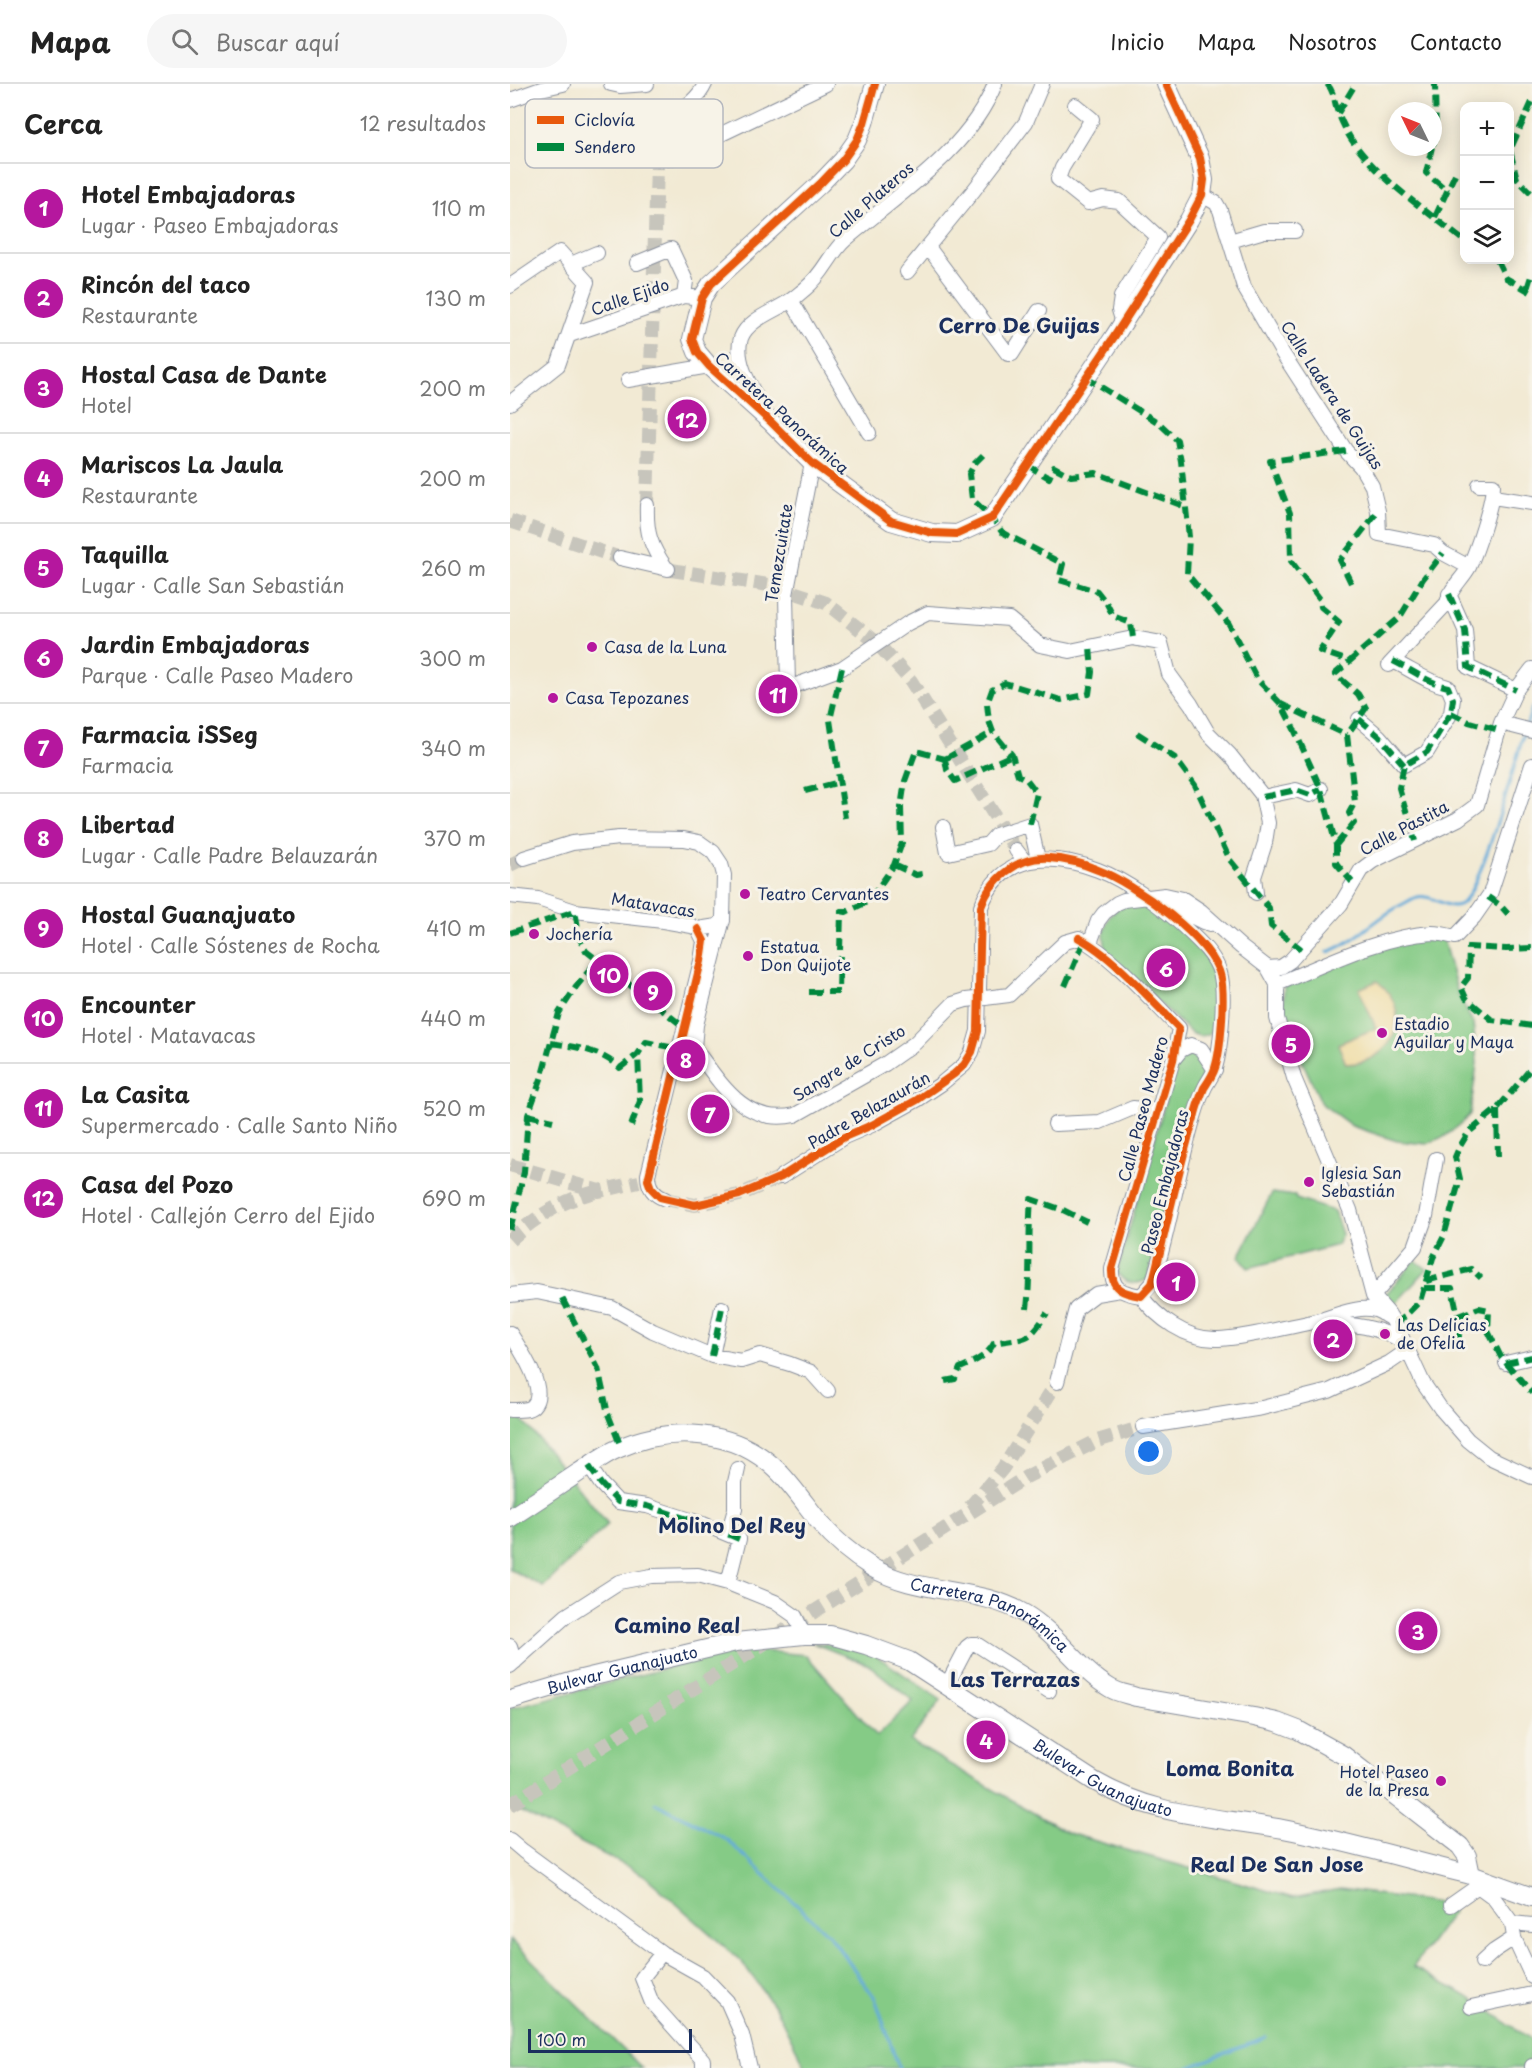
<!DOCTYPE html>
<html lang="es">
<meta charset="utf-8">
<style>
body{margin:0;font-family:"Playpen Sans",sans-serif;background:#f6f6f6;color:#222}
.controls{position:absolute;right:18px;top:18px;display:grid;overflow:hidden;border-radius:12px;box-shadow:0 3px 15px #0003}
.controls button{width:54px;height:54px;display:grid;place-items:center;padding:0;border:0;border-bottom:2px solid #e0e0e0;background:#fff;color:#222;font:30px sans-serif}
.compass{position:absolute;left:878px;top:18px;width:54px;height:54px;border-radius:50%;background:#fff;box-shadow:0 3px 15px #0003;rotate:313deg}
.scale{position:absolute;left:18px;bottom:15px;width:164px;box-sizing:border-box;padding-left:6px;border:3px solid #1b2f5e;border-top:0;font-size:16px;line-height:21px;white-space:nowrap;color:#1b2f5e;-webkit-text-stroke:4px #f7f3e8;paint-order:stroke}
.you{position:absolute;left:639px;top:1368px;width:21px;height:21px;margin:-15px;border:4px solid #fff;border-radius:50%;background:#1a73e8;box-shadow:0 0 0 9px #1a73e833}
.badge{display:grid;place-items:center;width:39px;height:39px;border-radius:50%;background:#b5179e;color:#fff;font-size:20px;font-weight:700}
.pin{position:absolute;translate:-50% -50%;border:3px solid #fff;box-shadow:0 2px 6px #0006}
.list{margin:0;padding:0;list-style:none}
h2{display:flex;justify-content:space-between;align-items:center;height:78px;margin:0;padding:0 24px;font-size:26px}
h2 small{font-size:20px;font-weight:400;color:#767676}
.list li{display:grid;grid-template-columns:39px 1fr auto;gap:18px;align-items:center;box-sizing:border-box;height:90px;padding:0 24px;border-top:2px solid #e0e0e0}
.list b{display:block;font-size:22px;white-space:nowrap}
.list p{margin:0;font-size:20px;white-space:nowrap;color:#767676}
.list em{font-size:20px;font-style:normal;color:#767676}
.icon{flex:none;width:33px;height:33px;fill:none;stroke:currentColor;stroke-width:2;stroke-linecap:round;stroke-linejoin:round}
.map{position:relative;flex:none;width:1022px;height:1984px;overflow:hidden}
header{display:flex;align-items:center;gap:36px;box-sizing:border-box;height:84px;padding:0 30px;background:#fff;border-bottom:2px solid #e0e0e0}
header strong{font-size:28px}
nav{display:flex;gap:33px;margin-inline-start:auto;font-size:21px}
.search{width:420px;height:54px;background:#f6f6f6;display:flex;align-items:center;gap:15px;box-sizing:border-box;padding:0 21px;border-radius:33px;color:#767676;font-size:22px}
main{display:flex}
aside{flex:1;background:#fff}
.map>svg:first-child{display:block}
.green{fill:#85cb86;stroke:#507d72;stroke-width:1.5}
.sand{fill:#eeda9e;stroke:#84847e;stroke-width:1.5}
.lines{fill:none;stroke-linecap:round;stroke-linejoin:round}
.stream{stroke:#63abda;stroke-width:3}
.street-tunnel{stroke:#c7c5bc;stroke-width:14;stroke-dasharray:14 7;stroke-linecap:butt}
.street-casing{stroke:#868c99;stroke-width:16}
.secondary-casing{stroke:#868c99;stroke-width:20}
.street{stroke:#fff;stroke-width:14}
.secondary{stroke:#fff;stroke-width:18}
.street-bridge-casing{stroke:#868c99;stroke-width:16;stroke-linecap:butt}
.street-bridge{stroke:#fff;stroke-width:14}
.quiet{stroke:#00873e;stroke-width:6;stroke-dasharray:12 6;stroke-linecap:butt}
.cycleway-casing{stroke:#f7f3e8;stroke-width:11}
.cycleway{stroke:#e8590c;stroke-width:8}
.poi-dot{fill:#b5179e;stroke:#f7f3e8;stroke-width:2}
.labels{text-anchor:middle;stroke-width:6;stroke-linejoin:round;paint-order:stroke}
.street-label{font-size:16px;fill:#1b2f5e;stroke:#f7f3e8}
.poi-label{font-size:16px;fill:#1b2f5e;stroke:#f7f3e8;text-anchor:start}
.quarter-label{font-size:20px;font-weight:bold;fill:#1b2f5e;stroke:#f7f3e8}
.key{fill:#f7f3e8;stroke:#b5b8bf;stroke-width:1.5}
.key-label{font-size:16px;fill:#1b2f5e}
</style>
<header>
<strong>Mapa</strong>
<div class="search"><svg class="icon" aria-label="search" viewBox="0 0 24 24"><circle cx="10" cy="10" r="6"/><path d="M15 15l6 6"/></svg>Buscar aquí</div>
<nav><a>Inicio</a><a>Mapa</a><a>Nosotros</a><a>Contacto</a></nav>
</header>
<main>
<aside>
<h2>Cerca<small>12 resultados</small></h2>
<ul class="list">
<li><span class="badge">1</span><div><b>Hotel Embajadoras</b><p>Lugar · Paseo Embajadoras</p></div><em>110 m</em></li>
<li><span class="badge">2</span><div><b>Rincón del taco</b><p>Restaurante</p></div><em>130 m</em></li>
<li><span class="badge">3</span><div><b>Hostal Casa de Dante</b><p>Hotel</p></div><em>200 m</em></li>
<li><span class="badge">4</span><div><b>Mariscos La Jaula</b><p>Restaurante</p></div><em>200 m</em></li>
<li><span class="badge">5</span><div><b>Taquilla</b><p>Lugar · Calle San Sebastián</p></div><em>260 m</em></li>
<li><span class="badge">6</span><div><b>Jardin Embajadoras</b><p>Parque · Calle Paseo Madero</p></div><em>300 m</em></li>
<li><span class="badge">7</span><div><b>Farmacia iSSeg</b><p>Farmacia</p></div><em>340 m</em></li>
<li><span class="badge">8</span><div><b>Libertad</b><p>Lugar · Calle Padre Belauzarán</p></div><em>370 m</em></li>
<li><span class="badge">9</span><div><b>Hostal Guanajuato</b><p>Hotel · Calle Sóstenes de Rocha</p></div><em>410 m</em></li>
<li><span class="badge">10</span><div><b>Encounter</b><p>Hotel · Matavacas</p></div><em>440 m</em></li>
<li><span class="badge">11</span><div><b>La Casita</b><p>Supermercado · Calle Santo Niño</p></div><em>520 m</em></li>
<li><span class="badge">12</span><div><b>Casa del Pozo</b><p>Hotel · Callejón Cerro del Ejido</p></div><em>690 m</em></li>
</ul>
</aside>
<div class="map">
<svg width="1022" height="1984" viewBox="0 0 1022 1984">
<rect width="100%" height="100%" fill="#f7f3e8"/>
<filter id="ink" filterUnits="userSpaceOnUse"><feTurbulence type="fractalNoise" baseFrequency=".0167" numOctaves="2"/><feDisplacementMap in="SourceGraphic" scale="12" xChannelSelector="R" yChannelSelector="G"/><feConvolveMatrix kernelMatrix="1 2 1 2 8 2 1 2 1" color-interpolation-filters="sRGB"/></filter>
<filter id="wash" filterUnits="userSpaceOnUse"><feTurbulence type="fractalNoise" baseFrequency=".008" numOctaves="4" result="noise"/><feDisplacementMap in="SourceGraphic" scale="24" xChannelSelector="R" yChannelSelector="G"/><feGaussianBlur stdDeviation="1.35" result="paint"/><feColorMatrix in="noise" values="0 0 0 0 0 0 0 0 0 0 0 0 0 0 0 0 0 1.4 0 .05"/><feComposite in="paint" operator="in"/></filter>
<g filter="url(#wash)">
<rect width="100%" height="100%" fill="#f2ead4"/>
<path class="green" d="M631,819C659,827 695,863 705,891C709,901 707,912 707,923C707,935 708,944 697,951L689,952L681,949L598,870C591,852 593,833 611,823C616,820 625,820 631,819Z
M933,855L948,910L963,939L967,979L960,1030L951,1040L935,1052L917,1060L887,1057L842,1042L812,1020L773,935L774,902L816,883L895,856Z
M679,967L688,969L695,982L694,986L638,1195C626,1202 614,1200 607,1188L667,976Z
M762,1109L785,1112L786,1115L824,1127L832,1150L827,1161L738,1184L729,1173Z
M905,1176L917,1185L886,1219L876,1210Z
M0,1320L98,1440L33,1503L0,1485Z
M303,1559L338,1562L362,1569L431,1616L400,1657L558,1749L783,1814L831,1805L930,1819L943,1828L903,1883L957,1912L1022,1956V1969L1016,1984H296L266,1925L232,1878L134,1791L0,1722V1624L231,1565L296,1571L367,1652L403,1617L359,1581Z
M0,1855L132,1984H0Z"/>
<path class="sand" d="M867,897C906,927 884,980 836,980L828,960L866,944L849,905Z"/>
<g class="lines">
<path class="stream" d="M1016,643L1022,624
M818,868C848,857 867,832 895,819C899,817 903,814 907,813C923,809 937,828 951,820C971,807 1005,678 1014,649
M145,1719L216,1755L319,1851L365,1914L389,1984
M678,1984L756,1953"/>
</g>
</g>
<g filter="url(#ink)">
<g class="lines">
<path class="street-tunnel" d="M137,421L147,81
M0,437L110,474
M161,486L265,502L316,519L366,558L401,597L506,766
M0,781L14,774
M0,1081L89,1107L129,1098
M155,1115L185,1121L229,1111L271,1093
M0,1156C26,1132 55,1115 89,1107
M460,1423L493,1384L547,1298
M0,1721L516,1393L587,1357L633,1343"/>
<g class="street-casing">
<path id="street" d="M101,0L110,2L137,0
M195,0C182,29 139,37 134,65C140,75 148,75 159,75L316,0
M0,16L31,5L53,0
M565,21L582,35L552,84L548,95L578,119L593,115L609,117L648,153L611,213L609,226L613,239
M692,111L706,119L710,126L734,203L773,270L836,367L851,383L862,402L868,427L869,450L924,461L933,469L959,483
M720,157L754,147H785
M418,163L498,270H502L529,227
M127,179L161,165L176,197L174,212
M61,180L87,169
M397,188L464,106L516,38L532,0
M0,202L50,168L77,198L48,281L0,319
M281,216L359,349
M60,251L174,212L192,214
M118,296L199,282
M256,330C245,309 223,279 231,254C238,235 266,227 281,216C286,213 291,208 295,205C314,190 320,169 335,156C387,111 459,66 485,0
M302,379L276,511L278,602L281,603L332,584L398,539L418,529L499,535L530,561L560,567L623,554L651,559L659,590L681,620L698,649L720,671L752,711L758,739L755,759L744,793L746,809
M983,413L1022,419
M137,421C136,448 140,462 156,484
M110,474L158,485
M939,510L955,546L958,583L1006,606
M879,581L937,519C940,504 952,496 959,483C967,466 983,418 983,401H969
M849,635L869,652L894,681L917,668L941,629L943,615L938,603C917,598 902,586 883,577
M991,639L1022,647
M753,713L786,706L800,711L811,705
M433,743L438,769L478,760L486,751L520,740L528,775
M506,766L515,778
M14,774L62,759L109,754L174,755L189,758L203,768L211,780L214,791L213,835L186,941L184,963
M0,812L28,815L65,827L153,837L182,842L188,845L207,842L213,837
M655,819L693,838L700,840
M580,859L588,837L594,829L607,819L614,816L655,811L673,815L691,827L731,863L758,884L767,900V934L784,994L840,1126L863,1212L878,1229L888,1245L913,1299L931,1325L958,1356L979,1373L1022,1393
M758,884L771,883L780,877L831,820L851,786L863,777L948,735L967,721L991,639L1006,606L1022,585
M767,900C814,881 871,852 922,849C929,849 937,851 945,853L964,833L980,810L1022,681
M475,914L499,911L555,858L569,854
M170,961L175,958L182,961C208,995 233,1043 285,1031L375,980L405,959L443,920L456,916
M663,976L671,966L681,961L691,965L705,986
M545,1040L590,1038L623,1024L648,1027
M271,1093L334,1053L362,1041L407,1016L431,1000L454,981L462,968L468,947L471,823C490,769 541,768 588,786C615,796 653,823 674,843C688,856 705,871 710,889C716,908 711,964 705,984C703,991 698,997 695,1003C690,1013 687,1023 684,1033C667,1088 660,1146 642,1200L631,1212C613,1209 601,1206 602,1185L663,976L669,944C642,917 602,871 569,854
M155,1115C144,1111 138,1103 138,1091L191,877L194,857L188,845
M0,1211L27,1208L102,1224L143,1247L202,1272L231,1277L250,1271L280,1280L301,1288L318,1307
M631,1212C647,1234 676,1255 705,1255C722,1255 739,1251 755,1248C775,1244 795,1240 814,1235C833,1229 859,1217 876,1232
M863,1212L905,1163L916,1132L926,1075
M812,1239C840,1240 871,1242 894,1259
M0,1249C9,1264 39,1306 23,1322C18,1327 7,1326 0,1326
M202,1272L212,1224
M996,1279L1022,1273
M547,1298L566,1225L586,1210L610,1206
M633,1343L752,1324L819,1307L879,1279L898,1266
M79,1382L91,1400L108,1418L137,1422L193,1440L229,1455L218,1499
M218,1450L225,1425V1398L228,1385
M0,1562L5,1578
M0,1582L56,1532L109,1498L141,1492L188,1491L218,1499L265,1518L285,1532L294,1551
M437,1601L457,1563L461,1560H466L539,1607
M0,1756L13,1767L152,1869L193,1892L217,1917L232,1951L240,1984
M968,1793V1802L983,1813L1002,1839L1004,1854L1022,1893
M941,1821L968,1802
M1002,1839L1022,1841
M152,1869L132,1894L142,1919L193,1976V1984
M972,1878L984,1867L1004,1854
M961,1923L1022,1910
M1022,1984V1982"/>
</g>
<g class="secondary-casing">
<g id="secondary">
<path d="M365,0L354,39L347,56L333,76L310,100L201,200L192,214L182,255L187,268L199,282L260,337L302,379L381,437L422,449L447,450L482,434L604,253L679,136L692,111L694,96L690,74L656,0"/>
<path id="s1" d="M0,1434C23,1419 46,1404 68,1389C81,1381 93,1371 107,1365C160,1341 226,1345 268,1387C284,1403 297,1423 311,1440C326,1458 344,1472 363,1484C408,1511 468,1502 515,1530C548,1550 567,1584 600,1604C608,1609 617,1610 626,1613L744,1633L767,1638L788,1646L833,1671L950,1762L957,1772L961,1791L1022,1813"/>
<path id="s2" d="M0,1616L67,1596L226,1558L294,1551H320L356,1561L399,1577L584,1697C648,1734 704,1732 773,1745C836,1757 899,1776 961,1791"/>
</g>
</g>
<use href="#street" class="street"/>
<use href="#secondary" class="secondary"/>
<g class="street-bridge-casing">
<path id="street-bridge" d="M456,916L475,914"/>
</g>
<use href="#street-bridge" class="street-bridge"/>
<path class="quiet" d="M817,0C824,7 824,16 827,26C830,34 836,47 841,55C870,97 915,125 954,157
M1022,18L1000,66L1007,95L1022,110
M828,29L843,4
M923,61L926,51L925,0
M922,63L916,89L938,107
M925,133L945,90
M987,176L996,194L1022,209
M1017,205L1022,189
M575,293L649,339L667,356L671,377L679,453L677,490L719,540L747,595L771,620L784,645L811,705L826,761V779L842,798
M836,367L760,377L780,429L781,477L810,515L811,523L829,538L810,567L839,577
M473,371L465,379L459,390L462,415L482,434L492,448L553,480L549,496L587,507L597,520L603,532L621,539L623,554
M517,381L539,394L544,383L561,392L586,389L676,423
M841,499L830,476L868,427
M939,510L955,546L958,583L1006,606
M883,577C902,586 917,598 938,603L943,615L941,629L917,668L894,681L889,704L905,757
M332,584L320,636L335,734
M771,620L837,651
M941,629L959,638L989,646
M849,635L869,652L894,681
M627,649L665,674L685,701L720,776L759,824L761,842L791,865
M435,675L437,686L445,697L502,671
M435,675L483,648
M295,707L330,698
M753,713L786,706L800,711L811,705
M520,740L527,709L517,696L508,691L502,671L483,648L479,637L477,620L482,606L495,599L551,616L579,610L582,588L580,563
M826,761L844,739L839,729L845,718L837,651L856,624L848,610L825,590L890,533L913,495L933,469
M384,781L406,791L412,790
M978,813L990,821L998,830
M0,849L65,827L70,855L76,867L174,943
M1022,864L996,865L959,863L958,894L951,903L956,914L982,936L1022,942
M555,902L574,857
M299,908H329L331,827L336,828L359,817L384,781L392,759L391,723L395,697L406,667L435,675
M41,959C67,963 90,966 110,984L128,970L136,958L169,965
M987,1025L988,1073
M18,1031L43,1037
M121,1042L130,1017L128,970
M0,1146L14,1088L18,1031L31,995L49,929L66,903L86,878
M916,1197L962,1185L971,1194
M914,1204H942L948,1232L949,1254
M52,1214L88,1284L98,1330L111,1363
M517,1225C521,1188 518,1151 521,1115L553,1126L577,1138
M948,1232L969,1224L979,1226L978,1247L991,1273L1022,1309
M886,1241L910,1217L923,1174L934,1152L950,1095L945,1073L949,1064L958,1049L987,1025L1022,983
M202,1272L212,1224
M996,1279L1022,1273
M435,1297L445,1295L450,1284C463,1278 477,1273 484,1259C518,1252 516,1261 537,1229
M79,1382L91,1400L108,1418L137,1422L193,1440L229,1455"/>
<g class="cycleway-casing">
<path id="cycleway" d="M365,0L354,39L347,56L333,76L310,100L201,200L192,214L182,255L187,268L199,282L260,337L302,379L381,437L422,449L447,450L482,434L604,253L679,136L692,111L694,96L690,74L656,0
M188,845L194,857L191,877L138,1096L141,1104L150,1113L185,1121L229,1111L271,1093L334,1053L362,1041L407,1016L444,990L454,981L462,968L468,947L471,823C480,795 508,772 539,774C555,775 574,780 588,786C623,799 704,856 711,894C715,913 711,966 705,984C703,991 698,998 694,1004C690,1014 686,1024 684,1034C668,1086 657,1140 644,1193L642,1200L631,1212C613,1209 601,1206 602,1185L663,976L669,944C642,917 602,871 569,854"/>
</g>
<use href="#cycleway" class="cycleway"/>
</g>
</g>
<g class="poi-dot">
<circle cx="82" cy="563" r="6"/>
<circle cx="43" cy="614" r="6"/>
<circle cx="235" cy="810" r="6"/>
<circle cx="24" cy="850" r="6"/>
<circle cx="238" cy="872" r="6"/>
<circle cx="872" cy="949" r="6"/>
<circle cx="799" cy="1098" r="6"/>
<circle cx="875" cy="1250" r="6"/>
<circle cx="931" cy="1697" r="6"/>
</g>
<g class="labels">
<g class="street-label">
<text transform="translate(361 116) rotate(-41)" y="6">Calle Plateros</text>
<text transform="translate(120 213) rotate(-19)" y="6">Calle Ejido</text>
<text transform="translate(822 311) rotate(57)" y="6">Calle Ladera de Guijas</text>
<text transform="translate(272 329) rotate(42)" y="6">Carretera Panorámica</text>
<text transform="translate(269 469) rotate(-81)" y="6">Temezcuitate</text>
<text transform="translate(894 744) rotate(-28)" y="6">Calle Pastita</text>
<text transform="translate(143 821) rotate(9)" y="6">Matavacas</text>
<text transform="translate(339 979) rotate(-32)" y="6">Sangre de Cristo</text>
<text transform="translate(633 1025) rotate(-75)" y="6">Calle Paseo Madero</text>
<text transform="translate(359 1026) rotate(-30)" y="6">Padre Belazaurán</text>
<text transform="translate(655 1098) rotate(-76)" y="6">Paseo Embajadoras</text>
<text dy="6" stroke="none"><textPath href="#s1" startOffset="564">Carretera Panorámica</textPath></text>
<text dy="6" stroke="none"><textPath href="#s2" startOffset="116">Bulevar Guanajuato</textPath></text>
<text dy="6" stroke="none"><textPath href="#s2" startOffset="638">Bulevar Guanajuato</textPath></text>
</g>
<g class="poi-label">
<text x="94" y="569">Casa de la Luna</text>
<text x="55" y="620">Casa Tepozanes</text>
<text x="247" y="816">Teatro Cervantes</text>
<text x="36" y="856">Jochería</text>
<text x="250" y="869">Estatua<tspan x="250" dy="18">Don Quijote</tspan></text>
<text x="884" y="946">Estadio<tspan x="884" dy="18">Aguilar y Maya</tspan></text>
<text x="811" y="1095">Iglesia San<tspan x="811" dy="18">Sebastián</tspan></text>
<text x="887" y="1247">Las Delicias<tspan x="887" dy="18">de Ofelia</tspan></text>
<text x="919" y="1694" text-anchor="end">Hotel Paseo<tspan x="919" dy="18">de la Presa</tspan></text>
</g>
<g class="quarter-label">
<text x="509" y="249">Cerro De Guijas</text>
<text x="222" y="1449">Molino Del Rey</text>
<text x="167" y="1549">Camino Real</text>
<text x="505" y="1603">Las Terrazas</text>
<text x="720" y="1692">Loma Bonita</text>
<text x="767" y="1788">Real De San Jose</text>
</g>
</g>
<rect x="15" y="15" width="198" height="69" rx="9" class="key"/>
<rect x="27" y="32" width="27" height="8" fill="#e8590c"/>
<rect x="27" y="59" width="27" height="8" fill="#00873e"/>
<g class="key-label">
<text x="64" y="42">Ciclovía</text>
<text x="64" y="69">Sendero</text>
</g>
</svg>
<div class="controls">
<button>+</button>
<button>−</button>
<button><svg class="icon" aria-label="layers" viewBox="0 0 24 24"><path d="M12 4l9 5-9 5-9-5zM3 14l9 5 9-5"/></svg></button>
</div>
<svg class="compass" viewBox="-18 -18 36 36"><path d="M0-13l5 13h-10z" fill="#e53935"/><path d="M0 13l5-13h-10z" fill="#767676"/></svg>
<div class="scale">100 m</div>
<div class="you"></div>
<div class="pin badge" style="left:666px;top:1198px">1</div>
<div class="pin badge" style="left:823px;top:1255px">2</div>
<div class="pin badge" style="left:908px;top:1547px">3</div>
<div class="pin badge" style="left:476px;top:1656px">4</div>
<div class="pin badge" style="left:781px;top:960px">5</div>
<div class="pin badge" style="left:656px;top:884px">6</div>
<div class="pin badge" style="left:200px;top:1030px">7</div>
<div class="pin badge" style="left:176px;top:975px">8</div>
<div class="pin badge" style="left:143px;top:907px">9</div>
<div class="pin badge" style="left:99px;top:890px">10</div>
<div class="pin badge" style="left:268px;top:610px">11</div>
<div class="pin badge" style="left:177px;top:335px">12</div>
</div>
</main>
